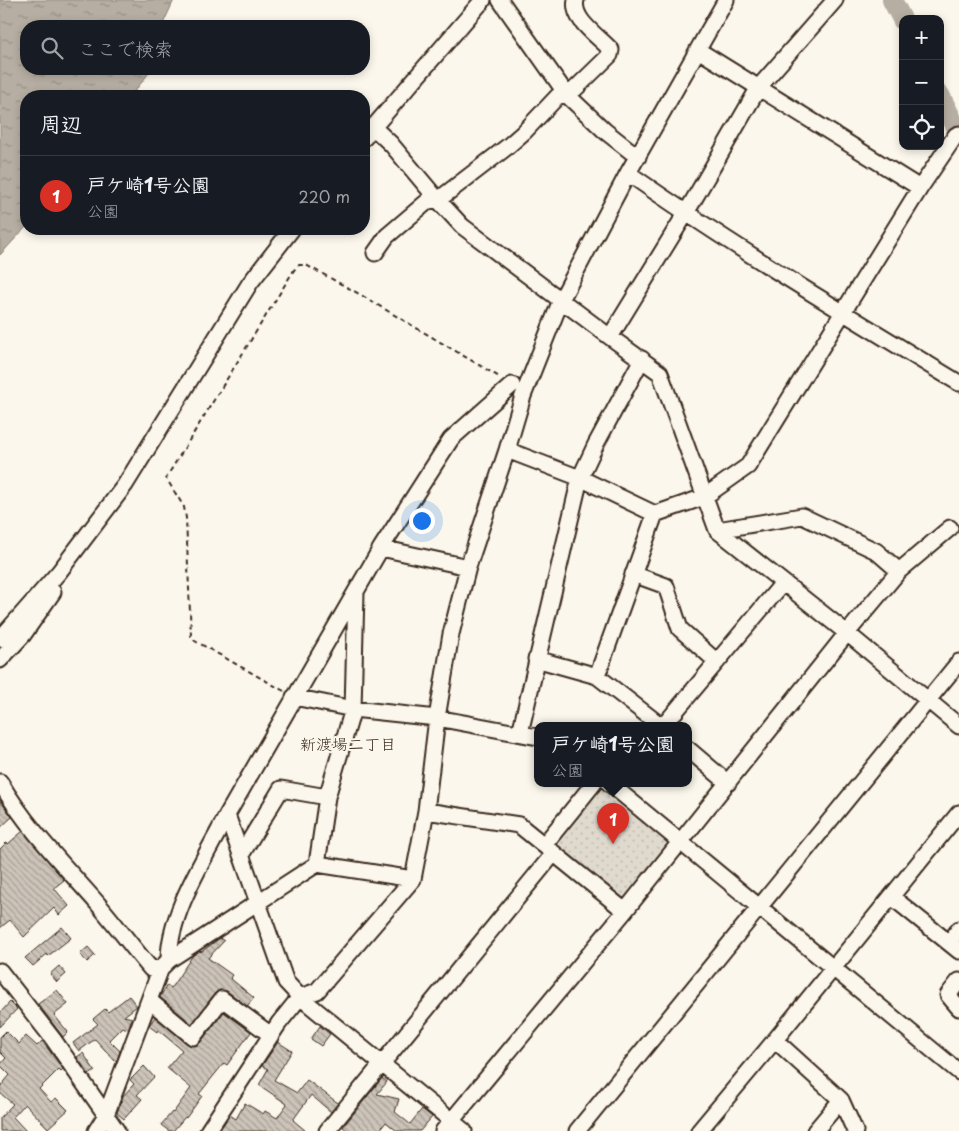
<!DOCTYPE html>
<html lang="ja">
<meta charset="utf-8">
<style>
body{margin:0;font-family:"Playpen Sans","Klee One",sans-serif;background:#20242c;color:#f1f3f6}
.controls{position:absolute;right:15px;top:15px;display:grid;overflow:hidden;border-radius:10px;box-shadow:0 2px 8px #0003}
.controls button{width:45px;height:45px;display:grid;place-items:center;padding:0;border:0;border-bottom:1px solid #363941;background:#171b24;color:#f1f3f6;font:25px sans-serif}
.you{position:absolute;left:421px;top:520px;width:18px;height:18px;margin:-12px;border:4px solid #fff;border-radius:50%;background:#1a73e8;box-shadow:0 0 0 8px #1a73e833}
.badge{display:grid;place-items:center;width:32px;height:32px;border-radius:50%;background:#d93025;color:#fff;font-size:16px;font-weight:700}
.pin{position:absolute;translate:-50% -41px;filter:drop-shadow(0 1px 2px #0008)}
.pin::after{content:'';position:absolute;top:26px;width:18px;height:15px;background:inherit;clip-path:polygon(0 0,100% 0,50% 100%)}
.popup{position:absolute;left:534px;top:722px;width:158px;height:65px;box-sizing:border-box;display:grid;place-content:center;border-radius:10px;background:#171b24;filter:drop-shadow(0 1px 4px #0005);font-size:16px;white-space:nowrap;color:#9ea1a6}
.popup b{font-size:19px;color:#f1f3f6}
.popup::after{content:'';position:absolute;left:50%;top:100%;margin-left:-10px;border:10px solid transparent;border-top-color:#171b24}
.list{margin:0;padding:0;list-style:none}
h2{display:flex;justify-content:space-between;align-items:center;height:65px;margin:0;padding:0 20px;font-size:21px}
h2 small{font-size:16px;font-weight:400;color:#9ea1a6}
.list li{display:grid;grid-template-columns:32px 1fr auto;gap:15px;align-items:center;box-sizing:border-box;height:80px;padding:0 20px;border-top:1px solid #363941}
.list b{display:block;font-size:19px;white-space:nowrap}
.list p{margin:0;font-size:16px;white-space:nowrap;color:#9ea1a6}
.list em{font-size:16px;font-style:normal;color:#9ea1a6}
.icon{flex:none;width:28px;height:28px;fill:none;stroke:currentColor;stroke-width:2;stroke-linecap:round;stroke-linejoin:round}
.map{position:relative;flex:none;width:959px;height:1131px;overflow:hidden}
.search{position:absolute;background:#171b24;box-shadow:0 2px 8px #0003;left:20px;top:20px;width:350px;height:55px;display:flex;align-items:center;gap:12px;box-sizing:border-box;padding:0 18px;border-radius:20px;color:#9ea1a6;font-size:19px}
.panel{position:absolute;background:#171b24;box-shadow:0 2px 8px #0003;left:20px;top:90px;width:350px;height:145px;border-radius:20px}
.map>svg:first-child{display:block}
.park{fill:url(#park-dots);stroke:#8d8276}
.water{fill:url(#water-ripples);stroke:#85796d}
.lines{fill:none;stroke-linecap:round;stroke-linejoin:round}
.river{stroke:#b6aea2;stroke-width:20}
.building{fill:url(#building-back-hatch);stroke:#3b2a1e}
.minor-casing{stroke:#3b2a1e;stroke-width:19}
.path{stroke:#3b2a1e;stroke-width:2;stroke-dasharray:5 4;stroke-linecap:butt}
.minor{stroke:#fbf7ec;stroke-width:15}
.labels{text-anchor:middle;stroke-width:4;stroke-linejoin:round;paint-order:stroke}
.neighbourhood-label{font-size:16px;fill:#3b2a1e;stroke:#fbf7ec}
</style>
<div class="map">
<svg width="959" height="1131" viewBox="0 0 959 1131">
<defs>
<pattern id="park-dots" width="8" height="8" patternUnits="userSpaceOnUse" patternTransform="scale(1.25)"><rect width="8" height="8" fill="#dfd9ce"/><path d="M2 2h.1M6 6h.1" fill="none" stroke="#c0bab0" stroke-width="1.8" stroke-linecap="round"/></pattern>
<pattern id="water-ripples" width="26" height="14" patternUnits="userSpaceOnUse" patternTransform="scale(1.25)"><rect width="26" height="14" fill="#b6aea2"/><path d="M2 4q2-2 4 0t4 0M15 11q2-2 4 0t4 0" fill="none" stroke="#958e83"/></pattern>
<pattern id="building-back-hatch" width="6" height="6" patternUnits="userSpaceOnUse" patternTransform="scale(1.25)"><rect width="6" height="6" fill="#ccc4b9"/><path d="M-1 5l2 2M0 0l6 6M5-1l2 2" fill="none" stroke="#a79f96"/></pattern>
</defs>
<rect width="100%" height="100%" fill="#fbf7ec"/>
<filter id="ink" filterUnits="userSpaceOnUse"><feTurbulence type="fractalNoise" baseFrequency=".02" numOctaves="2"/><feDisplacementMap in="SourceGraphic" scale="10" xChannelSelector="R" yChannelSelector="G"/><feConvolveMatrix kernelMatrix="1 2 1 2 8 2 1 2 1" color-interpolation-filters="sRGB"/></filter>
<g filter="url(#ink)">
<path class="park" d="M601,783L674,843L624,903L552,845Z"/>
<path class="water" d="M0,0H174L162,26H26V69H152L131,96H26V227L0,255Z"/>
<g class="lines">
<path class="river" d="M892,0L903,21
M940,95L959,133"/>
</g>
<path class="building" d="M0,800L12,817L0,828Z
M23,831L64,880L54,888L69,906L59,915L54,908L24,937L10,920L0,928V849L6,843L8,844Z
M62,927L71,938L48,956L47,954L33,966L25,958Z
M220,938L224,941L208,958L232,975L230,978L254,998L247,1006L227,991L219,990L215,993L192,1024L160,997L167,985L171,988L193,955L200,951L201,952Z
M88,947L95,955L87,962L80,954Z
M59,966L66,974L57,982L50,974Z
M57,990L68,1004L54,1015L68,1032L63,1037L38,1004Z
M129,996L137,1006L124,1016L132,1018L128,1029L122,1027L109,1040L120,1051L117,1060L115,1061L95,1039L79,1051L73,1043L98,1024L93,1019L105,1009L108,1012Z
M10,1002L17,1009L0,1027V1013Z
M224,1012L251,1032L227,1065L224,1063L199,1094L202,1096L186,1118L185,1117L173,1131H169L161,1125L172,1112L173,1113L191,1088L167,1068L182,1050L158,1030L157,1032L149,1026L150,1024L155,1017L187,1044L196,1046L200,1043Z
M320,1026L330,1034L321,1046L311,1039Z
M6,1031L19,1044L26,1036L37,1046L42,1041L63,1069L61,1071L59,1069L39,1089L51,1102L56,1098L68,1110L48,1128L25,1104L13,1117L26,1131H0V1118L13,1104L0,1093V1087L10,1075L0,1065L6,1058L0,1052V1037Z
M278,1042L292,1051L274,1080L297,1093L307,1080L338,1103L331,1112L311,1095L293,1120L306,1131H219L230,1115L236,1119L245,1103L263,1114L265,1111L277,1118L287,1104L259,1085L268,1069L262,1066Z
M83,1053L95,1071L89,1075L77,1057Z
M144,1066L154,1077L137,1095L142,1099L124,1119L117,1113L123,1096L134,1084L130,1080Z
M382,1078L387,1082L377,1094L399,1099L395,1112L410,1124L422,1109L432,1117L420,1131H397L386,1122L379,1131H348L343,1127Z"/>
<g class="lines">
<g class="minor-casing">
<path id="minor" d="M500,0L567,95L605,131L638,157
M698,50L920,188
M373,127L391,144L437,199L462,226L610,337L660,373L717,530L847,633L959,726
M364,138L483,0
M628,173C735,248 847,315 959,383
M375,253L387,236L428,201L442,197L507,147L524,132L558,96L567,95L575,89L610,55L611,50C600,37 571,20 576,0
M610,337L686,213L759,87L835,0
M507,450L580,478L655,514L704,497L748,466L920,188L956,135L959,134
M717,530L802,516L876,551L899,571
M381,548L451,439L512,385
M633,574L666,586L680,629L717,662
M0,639L59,572L125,485L250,283L292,229
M536,659L597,676L660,725
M0,660L23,635L53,592
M597,676L655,514
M294,697L353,709L437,718L538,737
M664,725L783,583
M520,733L580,478L596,444L642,359
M688,749L728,783
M0,782C26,827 64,865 98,904C116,925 133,948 151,969L161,968
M609,783L959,1072
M426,811L519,825L625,911
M544,845L594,783
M241,855L281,789L327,797
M317,864L327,797L353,709L356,592
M892,897L959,951
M949,943L959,929
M169,960C169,912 206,857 227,815
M0,971L53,1039L117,1131
M959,981L948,995L959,1008
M150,1001L193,1037L222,999L271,1035
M775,1040L841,1100L855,1131
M96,1131L106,1115L161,968L169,960L317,864L413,879
M208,1131L279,1023L300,997L317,991L413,879L426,811L437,718L451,634L468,567L507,450L523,396L561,300L628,173L726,0
M327,1131L554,853
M443,1131L625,911L847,633L899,571L950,528
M464,1131L300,997L286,982L227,815L381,548L468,567
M577,1131L959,662
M699,1131L775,1040L959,813
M815,1131L841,1100"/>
</g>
<path class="path" d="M284,691L195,641L191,636L186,518L184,507L166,478L294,270L299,265H306L354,291L501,378"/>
<use href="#minor" class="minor"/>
</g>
</g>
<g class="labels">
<g class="neighbourhood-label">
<text x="348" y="750">新渡場二丁目</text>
</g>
</g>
</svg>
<div class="controls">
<button>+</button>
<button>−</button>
<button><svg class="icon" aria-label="locate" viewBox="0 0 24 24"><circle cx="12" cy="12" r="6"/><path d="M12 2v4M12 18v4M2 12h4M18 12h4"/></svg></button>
</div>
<div class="you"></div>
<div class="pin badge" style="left:613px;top:844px">1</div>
<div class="popup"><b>戸ケ崎1号公園</b>公園</div>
<div class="search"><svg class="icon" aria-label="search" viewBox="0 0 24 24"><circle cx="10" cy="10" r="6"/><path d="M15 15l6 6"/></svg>ここで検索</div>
<section class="panel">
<h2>周辺<small></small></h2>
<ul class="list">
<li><span class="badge">1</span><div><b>戸ケ崎1号公園</b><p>公園</p></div><em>220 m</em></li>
</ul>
</section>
</div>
